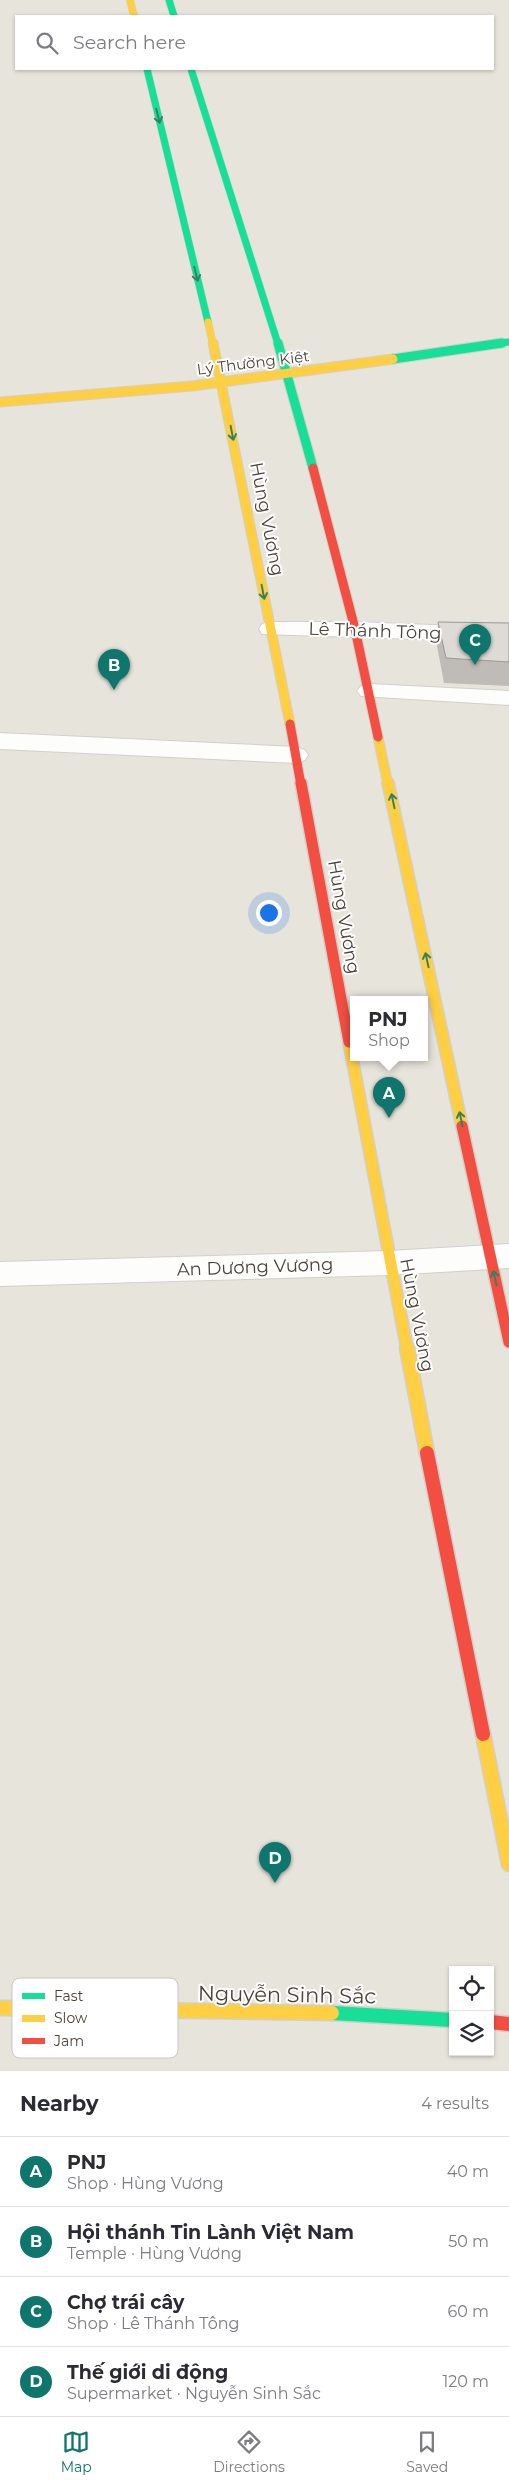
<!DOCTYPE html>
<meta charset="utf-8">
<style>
body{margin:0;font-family:Montserrat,sans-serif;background:#f7f7f7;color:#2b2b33}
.controls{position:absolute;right:15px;bottom:15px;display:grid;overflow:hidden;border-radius:0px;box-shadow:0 1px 4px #0004}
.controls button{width:45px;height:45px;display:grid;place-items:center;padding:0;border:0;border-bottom:1px solid #e1e1e2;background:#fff;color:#2b2b33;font:25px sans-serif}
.you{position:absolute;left:268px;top:912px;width:18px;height:18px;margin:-12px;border:4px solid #fff;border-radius:50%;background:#1a73e8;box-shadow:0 0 0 8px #1a73e833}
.badge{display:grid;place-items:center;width:32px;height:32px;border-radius:50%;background:#0f766e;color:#fff;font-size:16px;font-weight:700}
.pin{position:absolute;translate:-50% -41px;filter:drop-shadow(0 1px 2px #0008)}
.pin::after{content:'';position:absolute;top:26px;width:18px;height:15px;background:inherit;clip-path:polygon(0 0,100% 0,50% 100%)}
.popup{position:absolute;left:350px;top:996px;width:78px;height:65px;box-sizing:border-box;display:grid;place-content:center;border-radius:0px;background:#fff;filter:drop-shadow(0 1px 4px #0005);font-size:16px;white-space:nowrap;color:#7c7c81}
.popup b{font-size:19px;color:#2b2b33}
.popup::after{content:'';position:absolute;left:50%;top:100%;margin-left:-10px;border:10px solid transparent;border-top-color:#fff}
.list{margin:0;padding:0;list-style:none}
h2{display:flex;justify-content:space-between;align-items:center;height:65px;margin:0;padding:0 20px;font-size:21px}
h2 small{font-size:16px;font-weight:400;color:#7c7c81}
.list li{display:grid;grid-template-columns:32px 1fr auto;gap:15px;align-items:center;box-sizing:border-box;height:70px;padding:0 20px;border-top:1px solid #e1e1e2}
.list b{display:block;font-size:19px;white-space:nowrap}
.list p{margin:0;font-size:16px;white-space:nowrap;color:#7c7c81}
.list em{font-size:16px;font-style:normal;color:#7c7c81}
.icon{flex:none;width:28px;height:28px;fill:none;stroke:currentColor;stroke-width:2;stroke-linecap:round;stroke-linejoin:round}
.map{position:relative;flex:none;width:509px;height:2071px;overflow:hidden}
.search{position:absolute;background:#fff;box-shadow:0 1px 4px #0004;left:15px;right:15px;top:15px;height:55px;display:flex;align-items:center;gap:12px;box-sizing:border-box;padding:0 18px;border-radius:0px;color:#7c7c81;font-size:19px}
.sheet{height:345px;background:#fff}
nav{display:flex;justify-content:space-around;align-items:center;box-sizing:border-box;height:70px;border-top:1px solid #e1e1e2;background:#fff;font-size:14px;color:#7c7c81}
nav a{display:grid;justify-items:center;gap:2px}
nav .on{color:#0f766e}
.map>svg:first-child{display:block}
.residential{fill:#e7e4dc;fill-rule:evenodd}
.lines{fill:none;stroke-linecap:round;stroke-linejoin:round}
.street-casing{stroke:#d2d0cb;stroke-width:2}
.fast-far2-casing{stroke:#d3cfc5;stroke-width:8}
.fast-far1-casing{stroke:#d3cfc5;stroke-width:11}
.fast-casing{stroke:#d3cfc5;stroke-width:17}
.slow-far3-casing{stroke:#d3cfc5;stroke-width:8}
.slow-far2-casing{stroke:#d3cfc5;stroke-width:11}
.slow-far1-casing{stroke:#d3cfc5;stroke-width:14}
.slow-casing{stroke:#d3cfc5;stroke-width:17}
.jam-far2-casing{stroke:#d3cfc5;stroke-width:11}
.jam-far1-casing{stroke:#d3cfc5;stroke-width:14}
.jam-casing{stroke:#d3cfc5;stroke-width:17}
.street{fill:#fdfdfc;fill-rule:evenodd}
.fast-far2{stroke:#16e098;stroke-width:7}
.fast-far1{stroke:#16e098;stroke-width:9}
.fast{stroke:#16e098;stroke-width:14}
.slow-far3{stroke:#ffcf43;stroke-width:7}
.slow-far2{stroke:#ffcf43;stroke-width:9}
.slow-far1{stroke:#ffcf43;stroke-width:11}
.slow{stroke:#ffcf43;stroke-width:14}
.jam-far2{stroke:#f24e42;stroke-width:9}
.jam-far1{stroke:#f24e42;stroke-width:11}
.jam{stroke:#f24e42;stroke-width:14}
.wall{fill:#bfbcb8}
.building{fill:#dedbd6;stroke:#9b9996}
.oneway{stroke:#36825f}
.labels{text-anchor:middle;stroke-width:4;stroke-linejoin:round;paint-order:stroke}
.far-street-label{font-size:15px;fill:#4b4439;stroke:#fff}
.street-label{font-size:18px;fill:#4b4439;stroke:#fff}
.near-street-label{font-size:21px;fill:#4b4439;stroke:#fff}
.key{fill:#fff;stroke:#c9c7c4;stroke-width:1}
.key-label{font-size:14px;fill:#4b4439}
</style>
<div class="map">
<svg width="509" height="2071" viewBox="0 0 509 2071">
<rect width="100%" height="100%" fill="#f4f2ee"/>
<path class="residential" d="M0,0H509V2071H0ZM16,16H493V69H16ZM354,999H424V1057H354ZM453,1970H490V2052H453Z"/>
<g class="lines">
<g class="street-casing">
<path id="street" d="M270,622H355L509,628V642L262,634L259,629L262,624Z
M369,684L509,691V705L361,696L357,691L361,686Z
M0,733L296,747L305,750L308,755L305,760L296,763L0,749Z
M509,1244V1268L389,1275L0,1286V1262L389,1251Z"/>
</g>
<g class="fast-far2-casing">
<path id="fast-far2" d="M169,0L174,16
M147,69L208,322
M191,69L278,344
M493,344L509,342"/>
</g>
<g class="fast-far1-casing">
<path id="fast-far1" d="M278,343L313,468
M393,359L502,343"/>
</g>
<g class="fast-casing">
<path id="fast" d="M332,2013L453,2020"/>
</g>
<g class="slow-far3-casing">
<path id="slow-far3" d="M130,0L134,16
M208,322L213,344"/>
</g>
<g class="slow-far2-casing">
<path id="slow-far2" d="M213,343L290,724
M0,402L192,386L393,359
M378,737L388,785"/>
</g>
<g class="slow-far1-casing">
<path id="slow-far1" d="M388,783L462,1126
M349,1042L407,1349"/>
</g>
<g class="slow-casing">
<path id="slow" d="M407,1348L427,1453
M483,1734L509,1864
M0,2008L332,2013"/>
</g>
<g class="jam-far2-casing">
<path id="jam-far2" d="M313,468L355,629L378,737
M290,724L301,785"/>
</g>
<g class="jam-far1-casing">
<path id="jam-far1" d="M301,783L349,1042
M462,1126L509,1342"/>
</g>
<g class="jam-casing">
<path id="jam" d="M427,1453L483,1734
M490,2022L509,2024"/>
</g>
<use href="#street" class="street"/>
<use href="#fast-far2" class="fast-far2"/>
<use href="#fast-far1" class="fast-far1"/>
<use href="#fast" class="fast"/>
<use href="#slow-far3" class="slow-far3"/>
<use href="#slow-far2" class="slow-far2"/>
<use href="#slow-far1" class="slow-far1"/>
<use href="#slow" class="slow"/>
<use href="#jam-far2" class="jam-far2"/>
<use href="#jam-far1" class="jam-far1"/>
<use href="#jam" class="jam"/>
</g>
<path class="wall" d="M438,622L509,623V686L444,683L437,646Z"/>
<path class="building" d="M438,622L509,623V662L446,658Z"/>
<defs><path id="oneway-shaft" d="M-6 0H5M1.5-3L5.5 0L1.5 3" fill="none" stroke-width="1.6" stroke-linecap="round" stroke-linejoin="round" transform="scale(1.25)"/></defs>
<g class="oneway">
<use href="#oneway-shaft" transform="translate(158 116) rotate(76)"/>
<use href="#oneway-shaft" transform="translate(196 274) rotate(76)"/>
<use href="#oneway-shaft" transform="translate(232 433) rotate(79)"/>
<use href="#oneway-shaft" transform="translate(263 592) rotate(79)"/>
<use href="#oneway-shaft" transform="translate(393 801) rotate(-102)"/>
<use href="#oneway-shaft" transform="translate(427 960) rotate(-102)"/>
<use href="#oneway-shaft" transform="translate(461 1119) rotate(-102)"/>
<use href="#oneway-shaft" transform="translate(495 1278) rotate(-102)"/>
</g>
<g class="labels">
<g class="far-street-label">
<text transform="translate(253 363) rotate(-7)" y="5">Lý Thường Kiệt</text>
</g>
<g class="street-label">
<text transform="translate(267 519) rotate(79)" y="6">Hùng Vương</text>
<text transform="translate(375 631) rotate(2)" y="6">Lê Thánh Tông</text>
<text transform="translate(344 917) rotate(80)" y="6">Hùng Vương</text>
<text transform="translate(255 1267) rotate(-2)" y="6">An Dương Vương</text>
<text transform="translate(417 1315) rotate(79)" y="6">Hùng Vương</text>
</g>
<g class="near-street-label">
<text transform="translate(287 1995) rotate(1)" y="7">Nguyễn Sinh Sắc</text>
</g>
</g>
<rect x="12" y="1978" width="166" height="80" rx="8" class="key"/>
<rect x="22" y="1993" width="23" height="6" fill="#16e098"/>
<rect x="22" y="2015" width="23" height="7" fill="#ffcf43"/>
<rect x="22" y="2038" width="23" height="6" fill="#f24e42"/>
<g class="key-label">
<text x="54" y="2001">Fast</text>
<text x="54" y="2023">Slow</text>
<text x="54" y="2046">Jam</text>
</g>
</svg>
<div class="controls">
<button><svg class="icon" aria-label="locate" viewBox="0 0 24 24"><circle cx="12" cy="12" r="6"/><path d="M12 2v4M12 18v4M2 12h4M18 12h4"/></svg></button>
<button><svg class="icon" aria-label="layers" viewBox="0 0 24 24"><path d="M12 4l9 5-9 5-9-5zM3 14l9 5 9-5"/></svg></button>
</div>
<div class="you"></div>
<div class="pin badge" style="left:389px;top:1118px">A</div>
<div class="popup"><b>PNJ</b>Shop</div>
<div class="pin badge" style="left:114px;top:690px">B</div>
<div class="pin badge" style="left:475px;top:665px">C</div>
<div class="pin badge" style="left:275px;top:1883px">D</div>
<div class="search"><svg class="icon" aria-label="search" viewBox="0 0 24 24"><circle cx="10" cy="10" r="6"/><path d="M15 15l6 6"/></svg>Search here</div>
</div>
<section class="sheet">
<h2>Nearby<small>4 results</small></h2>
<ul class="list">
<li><span class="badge">A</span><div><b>PNJ</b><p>Shop · Hùng Vương</p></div><em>40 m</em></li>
<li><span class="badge">B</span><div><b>Hội thánh Tin Lành Việt Nam</b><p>Temple · Hùng Vương</p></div><em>50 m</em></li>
<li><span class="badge">C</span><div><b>Chợ trái cây</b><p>Shop · Lê Thánh Tông</p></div><em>60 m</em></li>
<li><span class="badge">D</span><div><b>Thế giới di động</b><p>Supermarket · Nguyễn Sinh Sắc</p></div><em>120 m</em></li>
</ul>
</section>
<nav>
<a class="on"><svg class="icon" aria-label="map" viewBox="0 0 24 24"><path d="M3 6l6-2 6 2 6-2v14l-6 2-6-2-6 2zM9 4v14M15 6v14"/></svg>Map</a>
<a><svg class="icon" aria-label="directions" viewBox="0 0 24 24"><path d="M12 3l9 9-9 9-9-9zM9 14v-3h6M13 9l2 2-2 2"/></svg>Directions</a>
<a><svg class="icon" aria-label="saved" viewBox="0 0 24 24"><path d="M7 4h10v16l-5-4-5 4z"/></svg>Saved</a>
</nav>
